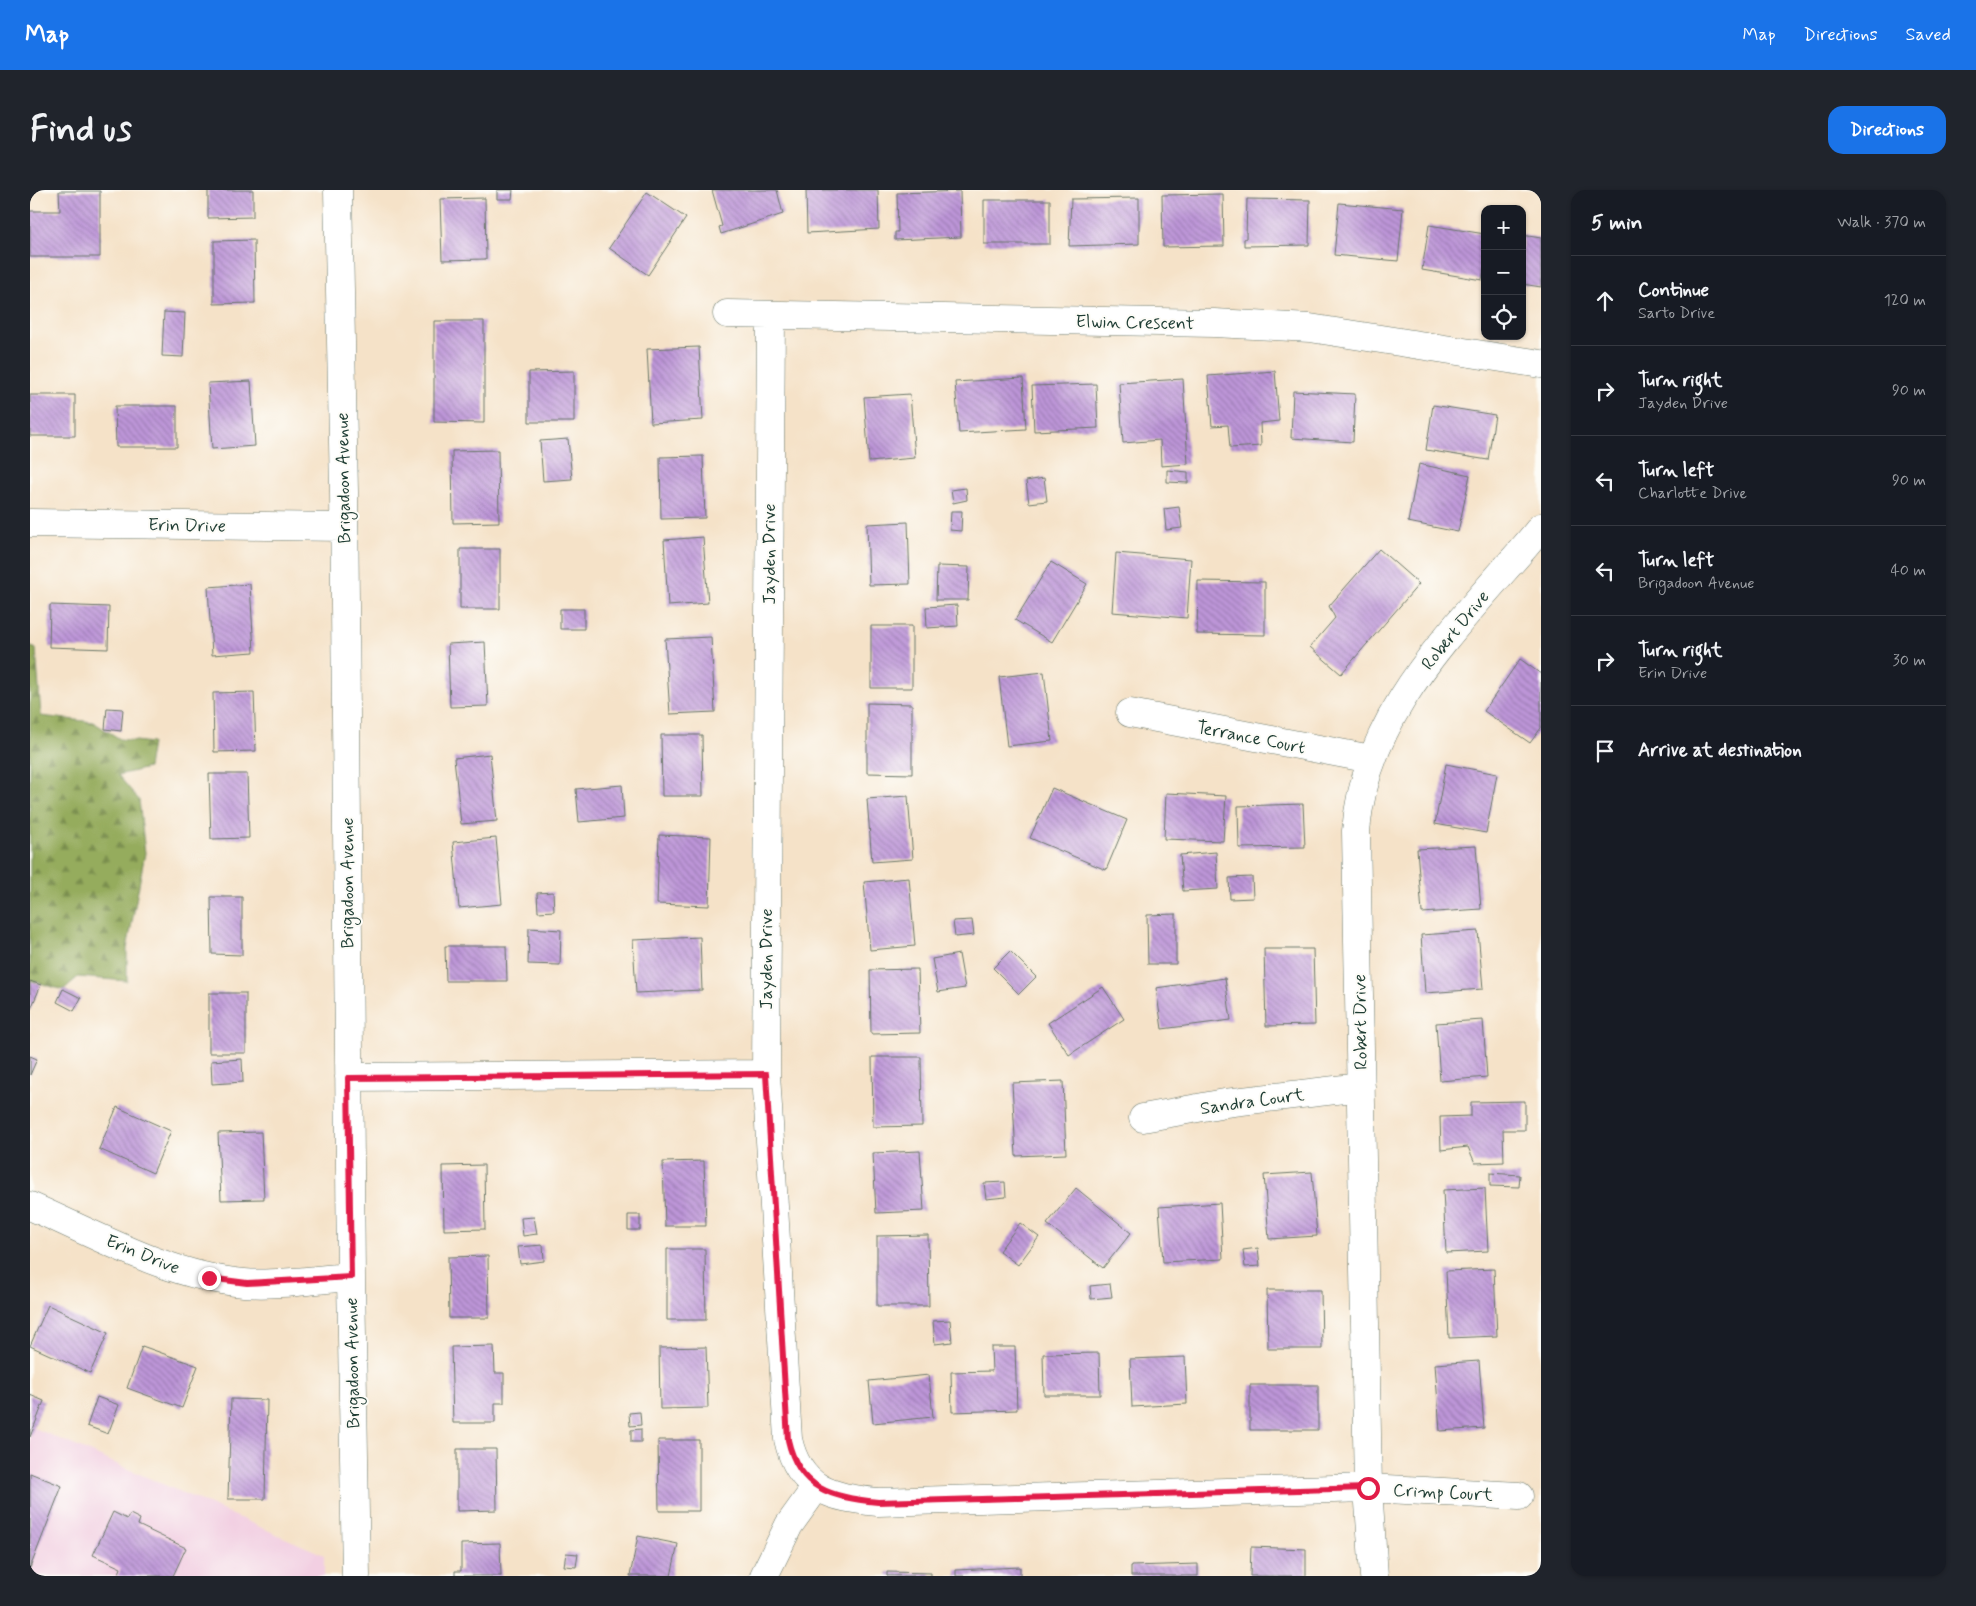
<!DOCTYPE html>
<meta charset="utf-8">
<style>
body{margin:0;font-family:Mynerve,sans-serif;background:#20242c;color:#f1f3f6}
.controls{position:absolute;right:15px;top:15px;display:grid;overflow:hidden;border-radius:10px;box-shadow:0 1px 4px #0004}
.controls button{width:45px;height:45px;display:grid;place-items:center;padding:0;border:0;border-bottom:1px solid #363941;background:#171b24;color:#f1f3f6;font:25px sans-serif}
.stop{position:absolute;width:15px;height:15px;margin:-11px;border:4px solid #e11d48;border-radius:50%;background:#fff}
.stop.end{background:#e11d48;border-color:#fff;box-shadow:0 1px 5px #0008}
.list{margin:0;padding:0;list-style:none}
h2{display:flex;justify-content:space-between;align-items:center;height:65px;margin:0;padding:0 20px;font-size:21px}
h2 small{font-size:16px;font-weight:400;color:#9ea1a6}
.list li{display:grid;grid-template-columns:32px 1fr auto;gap:15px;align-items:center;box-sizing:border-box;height:90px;padding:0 20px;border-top:1px solid #363941}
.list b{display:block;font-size:19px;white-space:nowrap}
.list p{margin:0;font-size:16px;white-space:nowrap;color:#9ea1a6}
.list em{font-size:16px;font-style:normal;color:#9ea1a6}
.icon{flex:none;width:28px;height:28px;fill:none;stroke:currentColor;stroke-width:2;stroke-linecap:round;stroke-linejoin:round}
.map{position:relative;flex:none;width:1511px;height:1386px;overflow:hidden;border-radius:15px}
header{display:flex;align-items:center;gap:30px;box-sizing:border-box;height:70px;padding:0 25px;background:#1a73e8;color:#fff}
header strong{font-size:24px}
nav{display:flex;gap:28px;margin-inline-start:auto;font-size:18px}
.intro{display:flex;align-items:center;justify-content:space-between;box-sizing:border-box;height:120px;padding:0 30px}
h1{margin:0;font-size:35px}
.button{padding:12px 22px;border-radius:15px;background:#1a73e8;color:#fff;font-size:18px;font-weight:700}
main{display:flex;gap:30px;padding:0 30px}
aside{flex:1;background:#171b24;border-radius:15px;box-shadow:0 1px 4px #0004}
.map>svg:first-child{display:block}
.built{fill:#f2cfe2}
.forest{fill:url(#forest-firs);stroke:#5a7448}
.building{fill:url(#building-back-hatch)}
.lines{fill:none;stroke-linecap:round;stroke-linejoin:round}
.minor-casing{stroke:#6a7768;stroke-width:29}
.minor{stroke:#fff;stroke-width:28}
.route{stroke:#e11d48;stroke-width:6}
.labels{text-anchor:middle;stroke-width:4;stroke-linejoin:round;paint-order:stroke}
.street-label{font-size:18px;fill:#1f3d34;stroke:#fdfcf7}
</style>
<header>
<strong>Map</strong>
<nav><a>Map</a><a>Directions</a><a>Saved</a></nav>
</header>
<div class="intro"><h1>Find us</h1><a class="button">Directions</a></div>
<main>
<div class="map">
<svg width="1511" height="1386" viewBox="0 0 1511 1386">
<defs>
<pattern id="forest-firs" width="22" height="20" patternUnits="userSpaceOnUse" patternTransform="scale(1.25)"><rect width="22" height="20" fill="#95ac5d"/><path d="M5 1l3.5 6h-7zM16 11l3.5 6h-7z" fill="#798d4e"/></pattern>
<pattern id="building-back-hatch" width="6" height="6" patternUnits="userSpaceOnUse" patternTransform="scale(1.25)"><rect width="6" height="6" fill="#bd95d8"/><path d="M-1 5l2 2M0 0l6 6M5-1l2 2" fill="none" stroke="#997bb0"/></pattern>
</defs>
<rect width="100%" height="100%" fill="#fdfcf7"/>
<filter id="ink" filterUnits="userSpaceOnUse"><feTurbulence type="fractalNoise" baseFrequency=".02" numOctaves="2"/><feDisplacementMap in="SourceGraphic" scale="10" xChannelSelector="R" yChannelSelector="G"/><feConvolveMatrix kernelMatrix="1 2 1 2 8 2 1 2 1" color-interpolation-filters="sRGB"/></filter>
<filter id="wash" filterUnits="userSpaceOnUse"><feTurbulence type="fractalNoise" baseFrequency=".0096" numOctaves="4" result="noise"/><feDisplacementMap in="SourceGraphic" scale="20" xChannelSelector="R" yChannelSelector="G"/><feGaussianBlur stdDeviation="1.12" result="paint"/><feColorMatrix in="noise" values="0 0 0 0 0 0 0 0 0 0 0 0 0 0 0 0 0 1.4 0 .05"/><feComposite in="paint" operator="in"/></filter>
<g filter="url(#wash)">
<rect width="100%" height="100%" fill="#f5e2c8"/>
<path class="built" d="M0,1236L294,1365V1386H0Z"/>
<path class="forest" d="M0,455L6,459L11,526L63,532L90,549L122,553L118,578L88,585L109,610L115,663L97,759V791L48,787L33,800L0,790Z"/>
<g id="blocks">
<path class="building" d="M178,0H223V27L178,28Z
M467,0H483L482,9H467Z
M682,0H747L753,24L691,44L689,37L692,36Z
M776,0H848L849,39L777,43Z
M29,1H70V67H0V21H30Z
M930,1L931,47L865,50V42H868L867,3Z
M617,2L656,28L618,85L579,58Z
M1193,4L1194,56L1133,57L1132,5Z
M455,8L456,69L412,70L410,9Z
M1109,8V54L1039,56L1041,9Z
M1217,9L1280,10L1279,55L1214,56V49L1216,48Z
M954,10H1020V54H954Z
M1309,13L1373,19L1368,71L1304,65Z
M1399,35L1455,44V73L1452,90L1392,80Z
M1492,45L1511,48V97L1492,94Z
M224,50L225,113L184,114V51Z
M134,122L155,123L153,167L132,166Z
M404,131H454V233L404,232Z
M669,157L673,230L621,233L617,159Z
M544,181V232H499V182Z
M1245,181L1249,231L1230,233L1231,256L1200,258L1198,235L1182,236L1178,186Z
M993,188L996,239L929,243L925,192Z
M1153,189L1158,274L1131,276L1130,250L1093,253L1089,193Z
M221,191L225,256L182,259L178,193Z
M1066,194L1068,238L1004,241L1002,196Z
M1263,201L1325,204L1323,252L1261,248Z
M880,204L885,268L839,272L834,207Z
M0,205H45V246H0Z
M1403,215L1465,225L1458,270L1396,260Z
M85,216H147V257H86Z
M538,249L542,289L513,291L510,251Z
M468,260L469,332L423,333L422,261Z
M673,266L675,328L631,329L630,267Z
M1389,274L1440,285L1428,342L1378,332Z
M1137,280L1158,282V293L1137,292Z
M1014,288L1017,311L999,313L996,291Z
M936,298L937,310L923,313L921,300Z
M1149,317L1152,338L1136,340L1134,319Z
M921,321H932L931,341L920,340Z
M878,332L880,394L839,395L837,334Z
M673,347L678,413L638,416L634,350Z
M430,359H470V419H430Z
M1349,359L1389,394L1311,484L1280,457L1305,428L1299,416Z
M1086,363L1161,369L1157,428L1082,422Z
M1021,372L1057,394L1022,452L985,430Z
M907,376L939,377L938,410H906Z
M1168,391L1235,392V445L1167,444Z
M220,394L224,462L182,465L178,397Z
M20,415L79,417L78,459L19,457Z
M927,415L928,436L897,438L896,417Z
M530,419H554V439H530Z
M841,436H882V498H841Z
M681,447L685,522L640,524L635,449Z
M455,452L458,516L420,517L418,454Z
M1490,469L1511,484V538L1500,553L1454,521Z
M1014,482L1022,551L977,556L969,487Z
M224,502L226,561L184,562L183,503Z
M837,513L882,514V584L837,583Z
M77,518L93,519L91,541L75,539Z
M631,545H672L673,606H632Z
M460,564L467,631L431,634L424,568Z
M1416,574L1467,584L1456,643L1405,634Z
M179,584H217L219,648L181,649Z
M592,595L594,628L549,632L546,599Z
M1022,598L1097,630L1076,680L1000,648Z
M1136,603L1196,606L1193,651L1134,649Z
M878,606L883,669L842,672L837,609Z
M1273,614L1275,657L1209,658L1208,616Z
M629,645L681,647L679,716L627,714Z
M466,648L472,714L429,718L423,652Z
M1446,656L1451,719L1392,723L1387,659Z
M1186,662L1188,699L1153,701L1150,665Z
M1222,687L1223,708L1200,709L1199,688Z
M879,688L885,756L840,760L834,692Z
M523,702L524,721L508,722L507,703Z
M181,707H212V765L182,764Z
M1146,724V774H1118L1117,725Z
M942,730L944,745L925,747L923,731Z
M499,738L531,740L530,775L498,774Z
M1448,741L1453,799L1395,803L1391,745Z
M670,747L672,800L606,803L603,750Z
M415,756H476L477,791H416Z
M1234,759H1283L1285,835L1236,836Z
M980,761L1006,787L989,804L963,778Z
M929,764L935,798L908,802L902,769Z
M888,779L890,843L841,844L840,780Z
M1195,788L1201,830L1132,839L1126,798Z
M0,791L11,795L0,821Z
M1073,797L1094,829L1039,865L1018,833Z
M33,799L51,808L44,821L27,812Z
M179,803H216V863H179Z
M1453,830L1457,887L1410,891L1406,833Z
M0,866L7,869L0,885Z
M842,867H891L892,936L843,937Z
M212,869L213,892L182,894L181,871Z
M1033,891L1036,964L986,966L982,893Z
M1495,911V940H1473L1474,972L1445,973L1438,957L1411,960L1410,927L1441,926V912Z
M87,917L141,941L123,983L69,959Z
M231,942L234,1009L191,1010L188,943Z
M890,961L894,1021L846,1023L843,963Z
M674,971L676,1036H635L633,972Z
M454,975L455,1039L414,1040L413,976Z
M1282,982L1287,1046L1239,1049L1234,985Z
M1460,983L1490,985L1489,997L1460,996Z
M975,992L976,1007L956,1009L954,993Z
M1046,998L1101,1043L1073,1078L1017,1034Z
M1455,998L1458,1061L1416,1063L1413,1000Z
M1190,1013L1193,1069L1133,1072L1129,1017Z
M598,1025H610V1040H598Z
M504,1027L507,1044L493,1046L491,1028Z
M990,1033L1009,1047L988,1075L969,1061Z
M898,1045L899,1116H847V1046Z
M513,1055L514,1071L490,1074L488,1057Z
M1228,1058L1230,1076L1215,1077L1213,1060Z
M637,1059H675L676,1130H637Z
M458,1066L459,1128H419L418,1067Z
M1464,1079L1467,1146L1419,1148L1416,1081Z
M1080,1094L1082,1107L1061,1109L1060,1096Z
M1237,1100H1291L1292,1159H1238Z
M18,1115L78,1143L60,1183L0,1156Z
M920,1130L922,1152L905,1154L903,1131Z
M112,1156L168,1176L152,1218L97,1198Z
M464,1156L465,1183H474V1213H465V1233H423L421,1157Z
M676,1157L678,1218L630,1219L629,1158Z
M961,1157H985L987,1220L922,1222L921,1182L962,1181Z
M1069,1163L1070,1205H1014L1013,1164Z
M1155,1167L1157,1214L1102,1217L1100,1169Z
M1449,1171L1454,1238L1410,1241L1405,1174Z
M899,1185L903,1227L843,1233L839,1191Z
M1220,1195H1288V1240H1220Z
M0,1205L14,1211L0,1247Z
M67,1207L89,1215L78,1244L57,1236Z
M201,1209L237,1210L235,1309H198Z
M610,1222L611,1235L600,1236L599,1223Z
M611,1239V1252H601V1240Z
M628,1250H669V1321H629Z
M427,1259H466L467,1320L427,1321Z
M0,1283L32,1296L0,1378Z
M83,1322L97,1329L100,1324L110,1329L108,1335L156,1358L143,1386H88L91,1378L63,1365Z
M608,1346L648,1354L641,1386H600Z
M470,1353L471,1386H425V1381H431V1354Z
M1221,1357L1276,1359V1386H1220Z
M536,1363L548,1364L546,1377L534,1376Z
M1168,1374V1386H1101V1376Z
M990,1377V1386H926V1380Z
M857,1382L901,1383V1386H857Z"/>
</g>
</g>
<g filter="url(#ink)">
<use href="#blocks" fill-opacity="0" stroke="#6a7768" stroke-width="1"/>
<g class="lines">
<g class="minor-casing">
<path id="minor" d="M308,0L314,302L321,1087L326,1386
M697,124L1184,133L1280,138L1511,174
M741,126L736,884L758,1249C769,1300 802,1308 848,1312L1338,1298L1489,1306
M0,333L314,337
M1100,523L1341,569
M319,887L736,884
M1113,928L1195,913L1331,897
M0,1016C69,1046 138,1086 214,1093C245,1096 289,1089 321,1087
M734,1386L759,1335L787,1296
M1344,1386L1338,1298L1326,641C1334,537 1404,461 1469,386C1483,370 1498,354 1511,337"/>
</g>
<use href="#minor" class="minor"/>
</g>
</g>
<g class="lines" filter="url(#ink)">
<path class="route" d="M179,1088L217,1093L321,1087L318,888L736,884L758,1250C769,1299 802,1308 848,1312L1338,1298"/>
</g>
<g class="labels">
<g class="street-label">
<text transform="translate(1105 132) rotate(1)" y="6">Elwin Crescent</text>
<text transform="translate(313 288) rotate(-91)" y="6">Brigadoon Avenue</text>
<text transform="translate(157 335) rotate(1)" y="6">Erin Drive</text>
<text transform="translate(739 364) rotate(-90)" y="6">Jayden Drive</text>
<text transform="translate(1425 440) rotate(-51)" y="6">Robert Drive</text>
<text transform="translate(1221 547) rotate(11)" y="6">Terrance Court</text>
<text transform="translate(317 693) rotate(-90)" y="6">Brigadoon Avenue</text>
<text transform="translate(736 769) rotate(-90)" y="6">Jayden Drive</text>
<text transform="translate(1330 832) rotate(-91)" y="6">Robert Drive</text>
<text transform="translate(1222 911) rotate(-8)" y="6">Sandra Court</text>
<text transform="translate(113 1064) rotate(22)" y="6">Erin Drive</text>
<text transform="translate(322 1173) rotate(-91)" y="6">Brigadoon Avenue</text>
<text transform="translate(1413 1302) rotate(3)" y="6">Crimp Court</text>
</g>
</g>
</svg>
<div class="controls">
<button>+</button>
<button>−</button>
<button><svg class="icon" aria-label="locate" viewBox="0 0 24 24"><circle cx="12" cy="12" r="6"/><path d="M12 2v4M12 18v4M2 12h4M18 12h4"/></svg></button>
</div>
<div class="stop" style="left:1338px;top:1298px"></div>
<div class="stop end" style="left:179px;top:1088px"></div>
</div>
<aside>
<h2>5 min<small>Walk · 370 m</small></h2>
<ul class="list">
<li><svg class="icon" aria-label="ahead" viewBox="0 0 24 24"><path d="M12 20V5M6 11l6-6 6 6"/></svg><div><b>Continue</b><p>Sarto Drive</p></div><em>120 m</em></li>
<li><svg class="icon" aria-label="right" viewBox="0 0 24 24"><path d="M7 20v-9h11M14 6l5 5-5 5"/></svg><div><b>Turn right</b><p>Jayden Drive</p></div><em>90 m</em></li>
<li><svg class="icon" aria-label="left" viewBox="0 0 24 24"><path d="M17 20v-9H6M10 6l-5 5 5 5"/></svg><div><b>Turn left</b><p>Charlotte Drive</p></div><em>90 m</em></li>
<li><svg class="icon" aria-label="left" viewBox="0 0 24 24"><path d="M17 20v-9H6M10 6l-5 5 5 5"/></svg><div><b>Turn left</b><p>Brigadoon Avenue</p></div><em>40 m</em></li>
<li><svg class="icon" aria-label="right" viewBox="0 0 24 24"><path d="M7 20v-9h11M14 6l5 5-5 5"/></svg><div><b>Turn right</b><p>Erin Drive</p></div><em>30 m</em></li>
<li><svg class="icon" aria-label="arrive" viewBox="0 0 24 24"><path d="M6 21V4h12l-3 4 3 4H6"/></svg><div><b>Arrive at destination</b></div></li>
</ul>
</aside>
</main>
